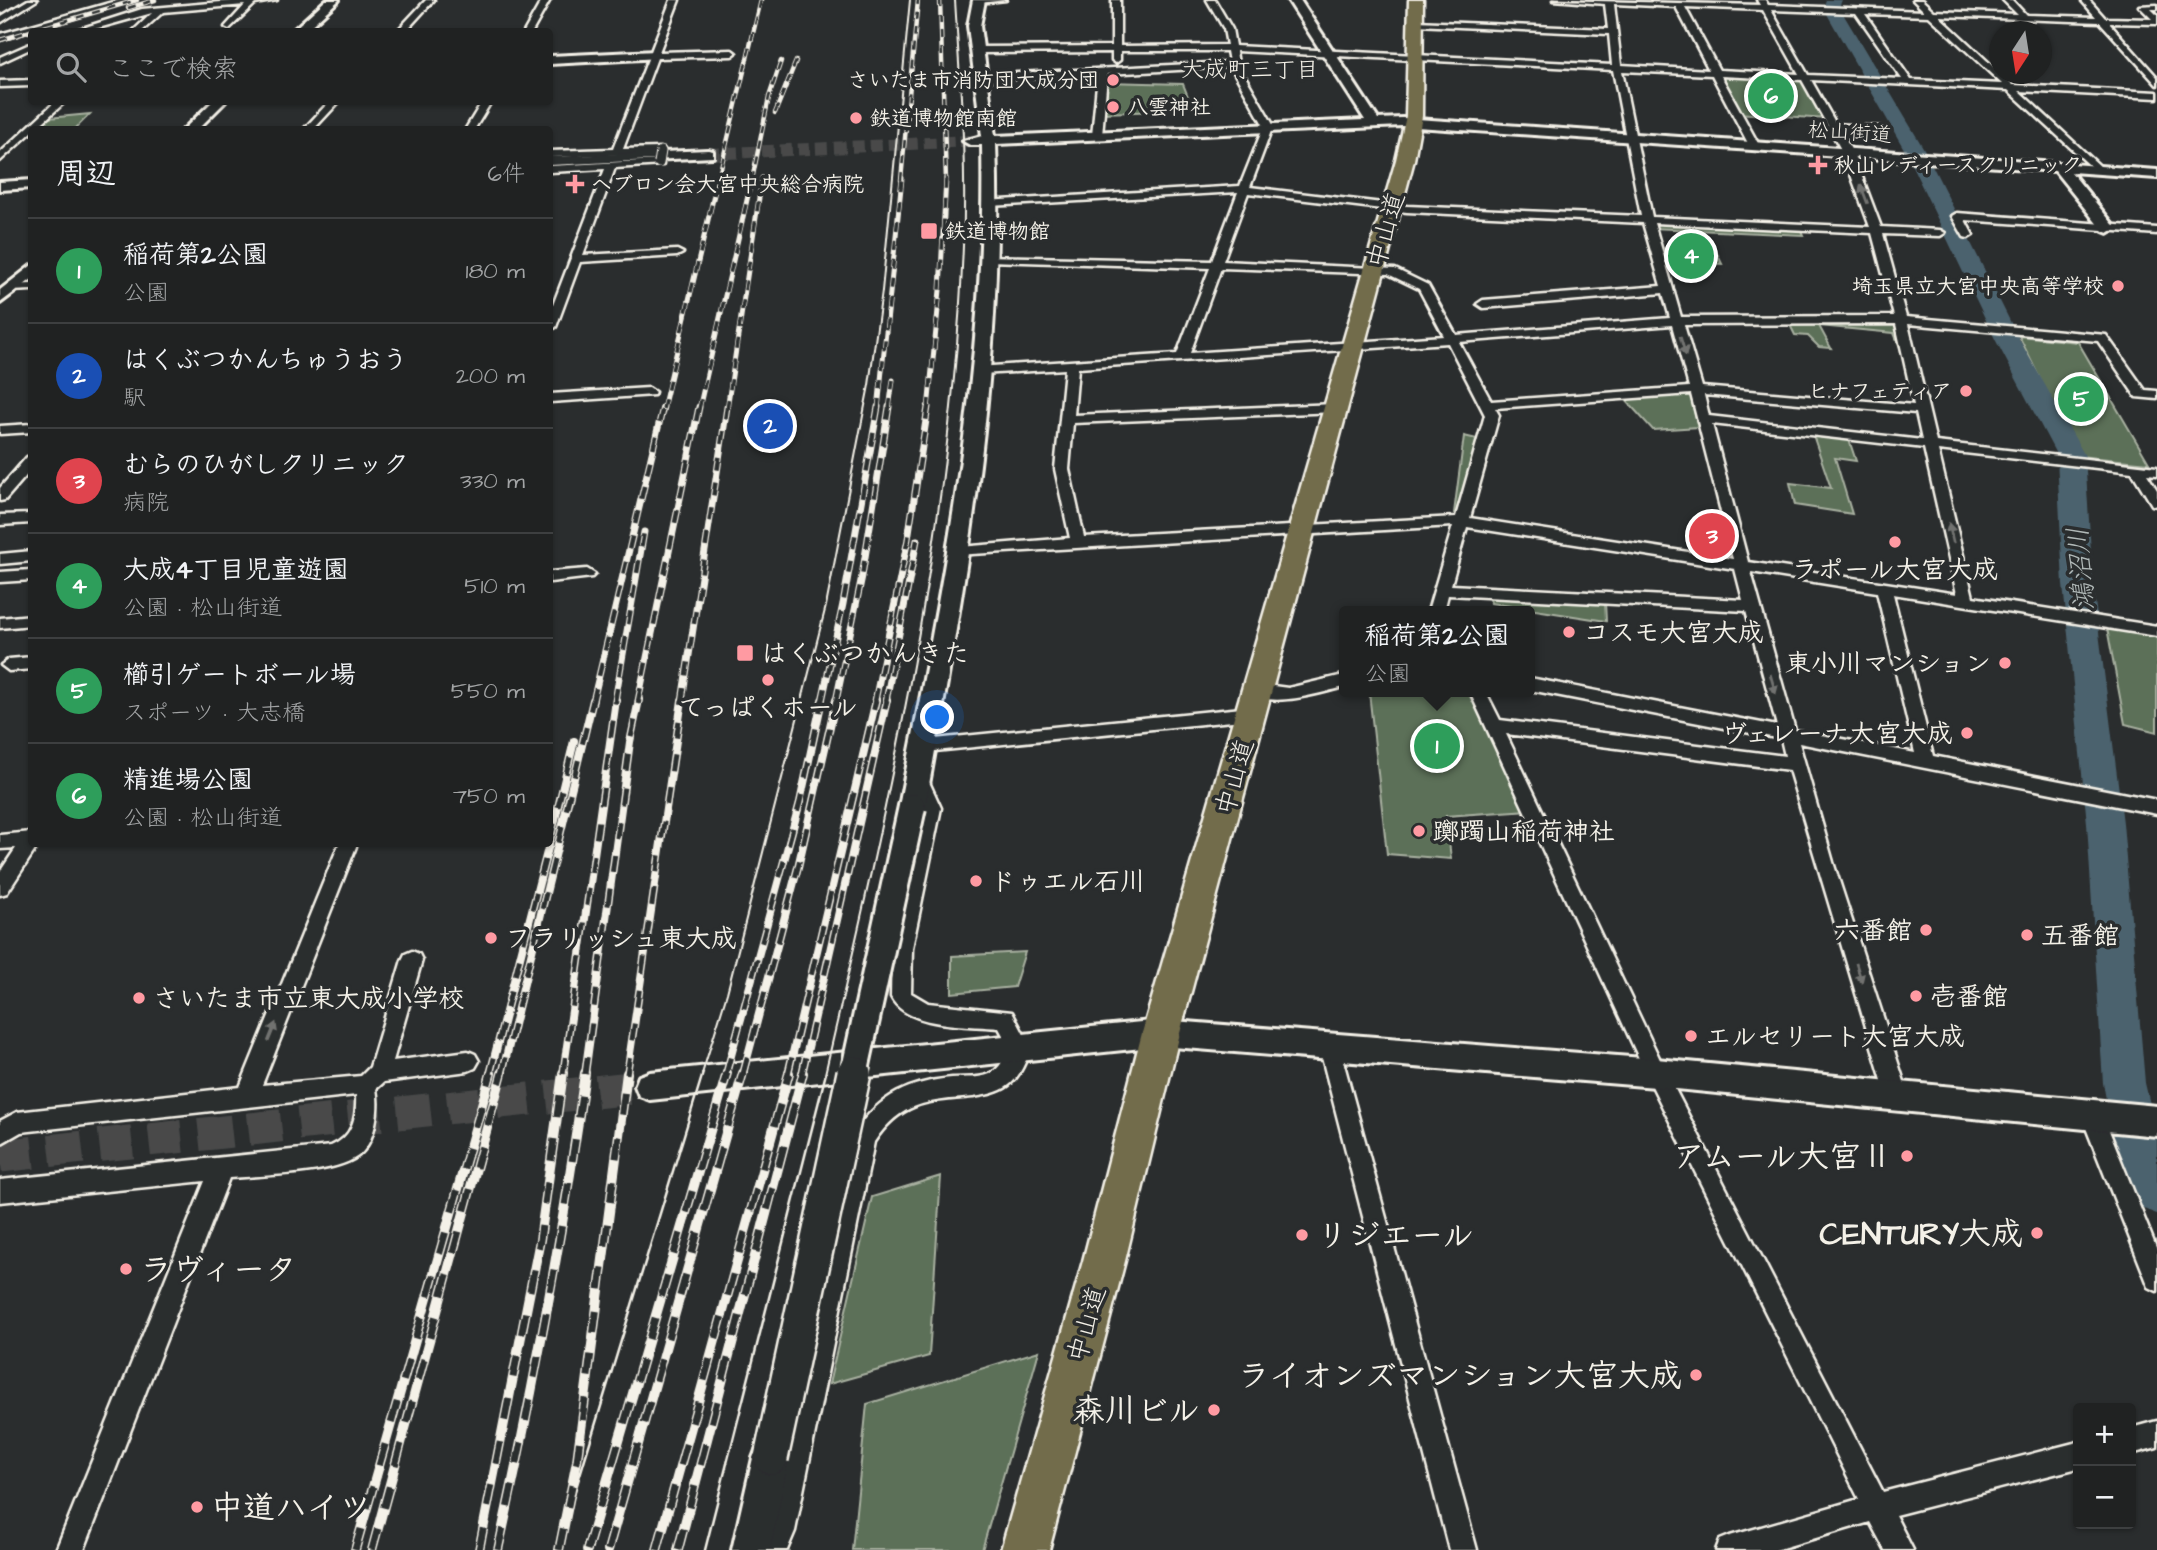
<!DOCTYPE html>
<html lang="ja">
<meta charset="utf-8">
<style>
body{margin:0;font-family:"Architects Daughter","Klee One",sans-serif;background:#282a2a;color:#f1f3f6}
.controls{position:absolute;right:21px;bottom:21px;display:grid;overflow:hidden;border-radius:7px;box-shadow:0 2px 5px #0004}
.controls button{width:63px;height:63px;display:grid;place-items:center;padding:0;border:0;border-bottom:2px solid #3d3f40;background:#202222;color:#f1f3f6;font:35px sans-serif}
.compass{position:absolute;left:1989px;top:21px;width:63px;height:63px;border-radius:50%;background:#202222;box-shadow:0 2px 5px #0004;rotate:192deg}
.you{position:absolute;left:938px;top:718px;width:24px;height:24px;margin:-18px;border:5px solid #fff;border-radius:50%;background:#1a73e8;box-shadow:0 0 0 10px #1a73e833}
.badge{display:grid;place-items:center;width:46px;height:46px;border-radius:50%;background:#ff9aa2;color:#fff;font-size:23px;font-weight:700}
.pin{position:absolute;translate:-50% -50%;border:4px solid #fff;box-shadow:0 2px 7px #0006}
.popup{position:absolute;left:1339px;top:606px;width:196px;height:91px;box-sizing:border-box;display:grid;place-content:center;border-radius:7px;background:#202222;filter:drop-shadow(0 2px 5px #0005);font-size:23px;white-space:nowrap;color:#a2a4a5}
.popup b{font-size:26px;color:#f1f3f6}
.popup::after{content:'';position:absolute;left:50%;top:100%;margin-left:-14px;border:14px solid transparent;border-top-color:#202222}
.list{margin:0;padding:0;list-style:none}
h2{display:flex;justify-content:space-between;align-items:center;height:91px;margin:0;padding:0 28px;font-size:30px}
h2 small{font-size:23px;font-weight:400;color:#a2a4a5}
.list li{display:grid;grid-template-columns:46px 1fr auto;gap:21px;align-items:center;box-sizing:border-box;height:105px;padding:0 28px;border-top:2px solid #3d3f40}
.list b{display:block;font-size:26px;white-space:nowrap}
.list p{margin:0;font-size:23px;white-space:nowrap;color:#a2a4a5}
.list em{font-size:23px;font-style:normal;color:#a2a4a5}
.icon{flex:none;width:38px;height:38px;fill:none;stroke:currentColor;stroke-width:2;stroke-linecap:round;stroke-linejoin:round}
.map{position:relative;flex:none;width:2157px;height:1550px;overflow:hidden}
.search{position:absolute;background:#202222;box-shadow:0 2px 5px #0004;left:28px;top:28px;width:525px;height:77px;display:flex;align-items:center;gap:18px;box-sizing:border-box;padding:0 24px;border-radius:7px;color:#a2a4a5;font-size:26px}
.panel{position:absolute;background:#202222;box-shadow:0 2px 5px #0004;left:28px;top:126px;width:525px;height:721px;border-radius:7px}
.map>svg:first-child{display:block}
.green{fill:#5c6f59;stroke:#a8b0a0;stroke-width:2}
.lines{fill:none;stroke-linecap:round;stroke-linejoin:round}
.river{fill:#4b626e;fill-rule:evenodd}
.secondary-tunnel-far1{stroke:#484a4a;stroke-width:12;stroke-dasharray:12 6;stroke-linecap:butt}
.secondary-tunnel{stroke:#484a4a;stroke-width:33;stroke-dasharray:33 17;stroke-linecap:butt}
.street-casing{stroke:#f4f1e8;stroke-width:5}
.secondary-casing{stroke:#f4f1e8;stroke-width:6}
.highway-casing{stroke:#f4f1e8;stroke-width:5}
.street{fill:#2a2d2e;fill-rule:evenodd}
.secondary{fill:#2a2d2e;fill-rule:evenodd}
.highway{fill:#726c4b;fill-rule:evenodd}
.tram-far1{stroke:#f4f1e8;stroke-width:2}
.tram{stroke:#f4f1e8;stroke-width:2.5}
.rail-far4-casing{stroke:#f4f1e8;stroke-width:4.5}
.rail-far3-casing{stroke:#f4f1e8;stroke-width:5}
.rail-far2-casing{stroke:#f4f1e8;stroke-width:7}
.rail-far1-casing{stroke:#f4f1e8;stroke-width:8}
.rail-casing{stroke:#f4f1e8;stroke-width:10}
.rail-far4{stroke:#2a2d2e;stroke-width:2.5;stroke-dasharray:8;stroke-linecap:butt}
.rail-far3{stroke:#2a2d2e;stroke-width:3.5;stroke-dasharray:10;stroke-linecap:butt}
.rail-far2{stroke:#2a2d2e;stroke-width:4.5;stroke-dasharray:13;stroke-linecap:butt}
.rail-far1{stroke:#2a2d2e;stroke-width:5;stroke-dasharray:17;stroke-linecap:butt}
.rail{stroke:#2a2d2e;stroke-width:7;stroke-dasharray:22;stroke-linecap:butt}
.street-bridge-casing{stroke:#f4f1e8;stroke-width:11;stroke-linecap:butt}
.secondary-bridge-far1-casing{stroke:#f4f1e8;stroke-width:32;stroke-linecap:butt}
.secondary-bridge-casing{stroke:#f4f1e8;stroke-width:38;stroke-linecap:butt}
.street-bridge{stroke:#2a2d2e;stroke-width:9}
.secondary-bridge-far1{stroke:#2a2d2e;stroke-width:26}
.secondary-bridge{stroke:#2a2d2e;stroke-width:33}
.oneway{fill:#71726f}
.poi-dot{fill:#ff9aa2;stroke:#2a2d2e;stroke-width:2.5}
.labels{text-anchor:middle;stroke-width:7;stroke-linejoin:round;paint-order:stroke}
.far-poi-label{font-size:21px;font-weight:bold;fill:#f4f1e8;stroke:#2a2d2e;text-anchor:start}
.far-street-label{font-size:21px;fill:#f4f1e8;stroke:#2a2d2e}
.far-neighbourhood-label{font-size:23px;fill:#f4f1e8;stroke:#2a2d2e}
.street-label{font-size:26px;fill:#f4f1e8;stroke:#2a2d2e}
.poi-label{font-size:26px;font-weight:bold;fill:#f4f1e8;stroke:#2a2d2e;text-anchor:start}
.water-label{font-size:28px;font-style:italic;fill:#b0b8b7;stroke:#2a2d2e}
.near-poi-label{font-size:32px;font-weight:bold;fill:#f4f1e8;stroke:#2a2d2e;text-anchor:end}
</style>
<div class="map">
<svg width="2157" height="1550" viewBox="0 0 2157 1550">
<rect width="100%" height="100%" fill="#2a2d2e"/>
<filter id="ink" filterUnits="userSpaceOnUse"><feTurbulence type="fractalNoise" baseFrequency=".0143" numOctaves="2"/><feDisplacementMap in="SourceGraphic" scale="14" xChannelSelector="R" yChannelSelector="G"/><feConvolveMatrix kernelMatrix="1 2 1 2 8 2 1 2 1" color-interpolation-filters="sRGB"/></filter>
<g filter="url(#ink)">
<path class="green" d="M1718,74L1803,78L1827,119L1737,113Z
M1106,82L1183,84L1189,99L1160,101L1164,111L1101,113Z
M90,114L75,129H36L48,118Z
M1649,220L1799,226L1803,235L1652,228Z
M1659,248L1716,251L1722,264L1665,261Z
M1900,321L1907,350H1901L1894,333L1819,326L1831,348L1819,347L1808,336L1795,335L1789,323Z
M2019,336L2078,342L2149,463L2078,456Z
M1690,394L1698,427L1653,430L1625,399Z
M1813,435L1849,440L1856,461L1835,458L1852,514L1795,505L1790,483L1831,488Z
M1464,436L1481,440L1460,514L1454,513Z
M1489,595L1605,602L1606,621L1491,603Z
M2107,628L2157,636V732L2125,724Z
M1369,692H1474L1528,810L1446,816L1451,859L1387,854Z
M1025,952L1014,987L952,993V956Z
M941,1176L929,1356L829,1384L872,1197Z
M1039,1351L982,1550H852L867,1404Z"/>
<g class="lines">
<path class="river" d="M1826,0H1842L1839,7L1924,149L2019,339L2085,456L2093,585L2123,823L2145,1083L2157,1134V1214L2141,1208L2112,1131L2103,1083L2087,823L2063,585L2057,456L1995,339L1904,149L1823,7Z"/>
<path class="secondary-tunnel-far1" d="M708,154L970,141"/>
<path class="secondary-tunnel" d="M0,1156L650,1086"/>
<g class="street-casing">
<path id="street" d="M28,0H37L0,23V17Z
M120,0H133L0,40V34Z
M244,0H277L255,4L229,29L225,27L245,5L163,12L141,32H132L152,13L84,32H70L142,9Z
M426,0H434L405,32H396Z
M542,0H550L532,32H524Z
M671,0H679L659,52L732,50L736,53L732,56L657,58L623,149L661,148L664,149V153L550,157V151L613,149Z
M976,0H1006L979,3Z
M1112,0H1120V46L1227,45L1224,29L1207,0H1215L1232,29L1235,46L1612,65L1609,34L1416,25L1412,23L1416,21L1608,29L1605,4L1553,0L1760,5L1757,0H1765L1768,5L1924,11L1913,0H1922L1934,11L2017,14L2003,0H2012L2026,15L2096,17L2081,0H2089L2105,18L2152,19L2139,6L2157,5V9H2151L2157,15V24L2109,23L2157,77V85L2100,22L1939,16L2013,85L2157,92V98L2019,91L2102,168V172L2098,173L2008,90L1811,80L1836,124L1880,127L1885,130L1880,133L1840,130L1853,153L1881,227L1940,230L1945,233L1940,236L1883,234L1906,317L2106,335L2145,390L2157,391V399L2136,397L2098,341L1908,324L1936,442L2157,467V475L2147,474L2157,490V506L2152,505L2132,472L1938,450L1973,597L2157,626V636L1893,594L1933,756L2157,800V814L1799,743L1833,862L1909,1097L1906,1104L1898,1107L1890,1104L1887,1097L1789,770L1506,734L1663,1066L1883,1492L2078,1442V1468L1895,1515L1913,1550H1885L1870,1522L1775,1550H1716L1720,1540L1730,1536L1859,1499L1649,1080L1470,692H1486L1500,720L1785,756L1781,739L1530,690V678L1777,726L1746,611L1448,595L1444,611H1428L1453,526L955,555V549L960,547L1070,538L1055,469L1065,369L981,374L977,373V367L1177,354L1210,268L989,261L985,260V256L1212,261L1238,192L989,206L984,203L985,201L1240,186L1264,126L1231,67L1107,74L1102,136L1097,139L1092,136L1098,74L980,81L976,78L980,75L1229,62L1227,51H1120V60L1116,63L1112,60V52L977,53L973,50L977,47L1112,46ZM1614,4L1676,7L1709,70L1621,65ZM1685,7L1763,10L1799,74L1719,70ZM1771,10L1856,13L1902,79L1808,75ZM1865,14L1929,16L2002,84L1911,80ZM1236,51L1613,70L1641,216L1407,206L1250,187L1271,131L1275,128L1238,64ZM1622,71L1712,75L1750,147L1755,150L1760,147L1721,76L1802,80L1843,153L1870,227L1652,217ZM1248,193L1407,212L1643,223L1661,286L1483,300L1477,304L1483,308L1663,293L1670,318L1456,335L1428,285L1395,269L1223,261ZM1654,223L1872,233L1894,316L1681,317ZM1221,268L1388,274L1419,289L1444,336L1190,353ZM1896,324L1914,405L1702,387L1684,325ZM1672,325L1689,387L1491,401L1459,342ZM1448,343L1485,415L1456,517L1084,537L1069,469L1073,423L1336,412L1342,408L1336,404L1074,415L1078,368ZM1691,394L1733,559L1470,518L1499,415L1495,408ZM1704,395L1916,413L1922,440L1709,416ZM1712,424L1924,448L1957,594L1748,562ZM1467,527L1735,569L1743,600L1451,585ZM1751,572L1877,592L1915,753L1795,730Z
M32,43V48L0,63V57Z
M32,80V86L0,87V81Z
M55,102H65L0,161V153Z
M329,102H339L313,130H303Z
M482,102H491L474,130H465Z
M659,160L663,161V165L615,168L583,255L677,250L683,253L677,256L580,262L556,327L550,330V313L605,169L550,172V166Z
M1957,213L2157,228V234L1965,220L1973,235L1968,238L1964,237L1952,216Z
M32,284V290L11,291L5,288L11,285Z
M649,388L655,392L654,395L550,402V394Z
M32,424V432L0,434V426Z
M32,456V469L5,500L0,501V488L27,457Z
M32,514V523L0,525V515Z
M32,551V561L0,564V554Z
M587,569L595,574L592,577L550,582V572Z
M31,570L32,580L0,582V572Z
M32,615V625L0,628V618Z
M32,657V669L9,671L1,665L9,659Z
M1344,675V687C1323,692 1265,711 1250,690L1258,684L1288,688Z
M1252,707L1260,713L1252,719L925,752L916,746L925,740Z
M918,769L924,771L941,808L912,948L911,993L928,1003L1012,1012L1031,1048C1026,1060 1020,1077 1009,1085C999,1093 985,1095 973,1097C928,1101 901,1101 874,1142L795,1531L787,1550H759L769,1529L856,1131C880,1095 910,1082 952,1078C964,1077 979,1079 990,1074C1000,1069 1005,1057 1010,1048L999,1028C969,1025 906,1028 891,997L892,948L923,808L909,776L912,771Z
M32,832V844H39L7,893L0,895V872L16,848L0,849V835Z
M339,844H357L262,1085L361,1076L370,1067L402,960L405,954L412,951L419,954L422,960L393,1061L468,1051L475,1054L479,1061L475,1068L468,1071L384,1082L376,1089C380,1109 375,1143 358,1156C333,1175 261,1175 229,1178L84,1550H56L205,1181L0,1202V1180L331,1146C353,1137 357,1117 356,1095L21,1132L0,1144V1121L17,1112L240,1087Z
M1329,1037L1336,1039L1339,1046L1477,1550H1449L1319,1046L1322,1039Z
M2092,1105L2100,1108L2157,1250V1291L2149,1287L2081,1115L2084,1108Z
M2157,1421V1447L2131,1454V1428Z"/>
</g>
<g class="secondary-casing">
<path id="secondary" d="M326,0H339L304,32H291Z
M973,0H985L980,26L995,136L1365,120L1288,0H1300L1378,119L1402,118L2157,170V178L2071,172L2116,228L2108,233L2103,231L2055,171L1402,126L996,144C1005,368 964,588 925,807L921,814L912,817L903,814L899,807C942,588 987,369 982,145H970L963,141L982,136L968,26Z
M656,51L660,52V58L550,64V56Z
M212,102H225L197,130H183Z
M708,150L713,151V157L550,165V157Z
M32,180V188L0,190V182Z
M32,265V279L0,303V290Z
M1161,1020L1656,1059L2157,1106V1136L1656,1087L1161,1046L650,1100L639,1096L635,1086L639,1076L650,1072Z
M771,1440L784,1445L789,1458L770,1550H732L753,1458L758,1445Z"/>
</g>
<g class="highway-casing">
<path id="highway" d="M1409,0H1423L1422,116L1414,160L1180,1033L1125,1261L1049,1550H1001L1083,1261L1142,1033L1396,160L1406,116Z"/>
</g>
<use href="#street" class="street"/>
<use href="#secondary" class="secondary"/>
<use href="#highway" class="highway"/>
<path class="tram-far1" d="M702,1074L727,993L826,606L869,385L882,291L910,0
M825,1074C888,803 952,525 963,246C967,164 960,82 955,0"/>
<path class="tram" d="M557,1550L703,1073
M705,1550L826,1073"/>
<g class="rail-far4-casing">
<path id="rail-far4" d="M940,0L946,180
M128,8L155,0
M0,40L137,0
M775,113L796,61
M718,180L761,0
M752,180L769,97L781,61
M901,180L918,0"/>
</g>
<g class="rail-far3-casing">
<path id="rail-far3" d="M663,409L718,178
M699,409L752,178
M727,409L762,178
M878,409L902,178
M889,409L893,380
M928,409L940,290L946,178"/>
</g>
<g class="rail-far2-casing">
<path id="rail-far2" d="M593,701L663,407
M615,701L644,532
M638,701L699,407
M682,701L727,407
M822,701L843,604L878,407
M836,701L862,576L889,407
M875,701L908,539L928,407
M886,701L917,540"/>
</g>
<g class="rail-far1-casing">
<path id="rail-far1" d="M550,840L574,741
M490,1074L549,844
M502,1074L593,700
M563,1074L616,700
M585,1074L630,742L639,700
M627,1074L682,700
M726,1074L800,802L822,700
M743,1074L798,867L836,700
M788,1074L876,700
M802,1074L887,700"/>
</g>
<g class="rail-casing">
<path id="rail" d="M355,1550L491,1073
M372,1550L502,1073
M479,1550L540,1240L563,1073
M498,1550C533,1392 563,1233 585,1073
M559,1550L577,1461L627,1073
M587,1550L727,1073
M608,1550L743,1073
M657,1550L789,1073
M678,1550L803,1073"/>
</g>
<use href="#rail-far4" class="rail-far4"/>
<use href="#rail-far3" class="rail-far3"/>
<use href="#rail-far2" class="rail-far2"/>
<use href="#rail-far1" class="rail-far1"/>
<use href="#rail" class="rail"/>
<g class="street-bridge-casing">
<path id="street-bridge" d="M659,163L661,151"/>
</g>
<g class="secondary-bridge-far1-casing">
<path id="secondary-bridge-far1" d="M854,1074L912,807"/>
</g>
<g class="secondary-bridge-casing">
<path id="secondary-bridge" d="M771,1458L854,1073"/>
</g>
<use href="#street-bridge" class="street-bridge"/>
<use href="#secondary-bridge-far1" class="secondary-bridge-far1"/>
<use href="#secondary-bridge" class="secondary-bridge"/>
</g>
<defs><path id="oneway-solid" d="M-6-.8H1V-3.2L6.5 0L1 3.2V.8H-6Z" transform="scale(1.75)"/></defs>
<g class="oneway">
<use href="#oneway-solid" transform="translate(1864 194) rotate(-111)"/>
<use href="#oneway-solid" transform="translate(1683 346) rotate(73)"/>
<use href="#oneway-solid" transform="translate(1951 533) rotate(-103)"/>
<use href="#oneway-solid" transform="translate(1773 684) rotate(74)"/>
<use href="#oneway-solid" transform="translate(1859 973) rotate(73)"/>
<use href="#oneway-solid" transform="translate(272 1032) rotate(-68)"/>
</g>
</g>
<g class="poi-dot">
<circle cx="1113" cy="80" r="7"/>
<circle cx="1113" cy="107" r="7"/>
<circle cx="856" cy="118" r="7"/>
<path d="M1814.5 154.5h7v7h7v7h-7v7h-7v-7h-7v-7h7z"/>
<path d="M571.5 173.5h7v7h7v7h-7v7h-7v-7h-7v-7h7z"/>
<rect x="920" y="222" width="18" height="18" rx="3.5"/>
<circle cx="2118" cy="286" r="7"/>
<circle cx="1966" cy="391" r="7"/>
<circle cx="1895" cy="542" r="7"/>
<circle cx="1569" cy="632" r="7"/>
<rect x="736" y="644" width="18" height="18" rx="3.5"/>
<circle cx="2005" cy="663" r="7"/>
<circle cx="768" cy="680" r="7"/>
<circle cx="1967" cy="733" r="7"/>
<circle cx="1419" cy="831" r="7"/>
<circle cx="976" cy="881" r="7"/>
<circle cx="1926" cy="930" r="7"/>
<circle cx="2027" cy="935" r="7"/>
<circle cx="491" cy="938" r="7"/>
<circle cx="1916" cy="996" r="7"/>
<circle cx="139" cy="998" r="7"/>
<circle cx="1691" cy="1036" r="7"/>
<circle cx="1907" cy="1156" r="7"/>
<circle cx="2037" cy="1233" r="7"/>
<circle cx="1302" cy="1235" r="7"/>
<circle cx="126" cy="1269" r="7"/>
<circle cx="1696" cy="1375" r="7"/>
<circle cx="1214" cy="1410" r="7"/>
<circle cx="197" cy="1507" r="7"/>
</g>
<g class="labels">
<g class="far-poi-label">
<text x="1099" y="87" text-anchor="end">さいたま市消防団大成分団</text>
<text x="1127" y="114">八雲神社</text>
<text x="870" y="125">鉄道博物館南館</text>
<text x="1834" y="172">秋山レディースクリニック</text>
<text x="591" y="191">ヘブロン会大宮中央総合病院</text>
<text x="945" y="238">鉄道博物館</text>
<text x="2104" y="293" text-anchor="end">埼玉県立大宮中央高等学校</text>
<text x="1952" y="398" text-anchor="end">ヒナフェティア</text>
</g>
<g class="far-street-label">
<text transform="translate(1850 132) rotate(4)" y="7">松山街道</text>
</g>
<g class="far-neighbourhood-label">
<text x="1250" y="77">大成町三丁目</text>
</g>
<g class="street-label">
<text transform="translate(1385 230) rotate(-74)" y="9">中山道</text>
<text transform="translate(1234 777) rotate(-74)" y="9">中山道</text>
<text transform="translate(1086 1324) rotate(-74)" y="9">中山道</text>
</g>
<g class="poi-label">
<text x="1895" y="578" text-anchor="middle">ラポール大宮大成</text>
<text x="1583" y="641">コスモ大宮大成</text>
<text x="761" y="662">はくぶつかんきた</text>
<text x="1991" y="672" text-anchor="end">東小川マンション</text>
<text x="768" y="716" text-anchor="middle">てっぱくホール</text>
<text x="1953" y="742" text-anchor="end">ヴェレーナ大宮大成</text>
<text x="1433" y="840">躑躅山稲荷神社</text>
<text x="990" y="890">ドゥエル石川</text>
<text x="1912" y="939" text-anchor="end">六番館</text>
<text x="2041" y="944">五番館</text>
<text x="505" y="947">フラリッシュ東大成</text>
<text x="1930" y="1005">壱番館</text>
<text x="153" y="1007">さいたま市立東大成小学校</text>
<text x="1705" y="1045">エルセリート大宮大成</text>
</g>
<g class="water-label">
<text transform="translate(2080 569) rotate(-95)" y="10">鴻沼川</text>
</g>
<g class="near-poi-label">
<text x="1893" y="1167">アムール大宮Ⅱ</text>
<text x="2023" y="1244">CENTURY大成</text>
<text x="1316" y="1246" text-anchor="start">リジエール</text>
<text x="140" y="1280" text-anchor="start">ラヴィータ</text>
<text x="1682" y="1386">ライオンズマンション大宮大成</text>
<text x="1200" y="1421">森川ビル</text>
<text x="211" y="1518" text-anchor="start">中道ハイツ</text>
</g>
</g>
</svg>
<div class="controls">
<button>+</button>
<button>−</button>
</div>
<svg class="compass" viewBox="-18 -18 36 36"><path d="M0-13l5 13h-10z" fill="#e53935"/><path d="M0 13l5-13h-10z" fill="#a2a4a5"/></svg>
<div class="you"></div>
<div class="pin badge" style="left:1437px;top:746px;background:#2e9e5b">1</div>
<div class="popup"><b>稲荷第2公園</b>公園</div>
<div class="pin badge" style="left:770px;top:426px;background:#1a4fb4">2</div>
<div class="pin badge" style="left:1712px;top:536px;background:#e0444e">3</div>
<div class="pin badge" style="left:1691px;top:256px;background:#2e9e5b">4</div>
<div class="pin badge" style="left:2081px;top:399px;background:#2e9e5b">5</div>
<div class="pin badge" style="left:1771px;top:96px;background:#2e9e5b">6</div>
<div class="search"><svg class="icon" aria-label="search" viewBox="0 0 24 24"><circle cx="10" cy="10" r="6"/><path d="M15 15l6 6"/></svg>ここで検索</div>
<section class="panel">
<h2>周辺<small>6件</small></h2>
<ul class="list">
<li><span class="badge" style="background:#2e9e5b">1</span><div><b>稲荷第2公園</b><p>公園</p></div><em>180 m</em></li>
<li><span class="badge" style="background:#1a4fb4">2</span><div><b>はくぶつかんちゅうおう</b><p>駅</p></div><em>200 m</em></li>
<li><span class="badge" style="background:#e0444e">3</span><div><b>むらのひがしクリニック</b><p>病院</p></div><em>330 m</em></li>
<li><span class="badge" style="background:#2e9e5b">4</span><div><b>大成4丁目児童遊園</b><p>公園 · 松山街道</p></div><em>510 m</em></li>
<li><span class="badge" style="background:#2e9e5b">5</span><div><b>櫛引ゲートボール場</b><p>スポーツ · 大志橋</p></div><em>550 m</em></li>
<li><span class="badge" style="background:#2e9e5b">6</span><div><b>精進場公園</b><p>公園 · 松山街道</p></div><em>750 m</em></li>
</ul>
</section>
</div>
